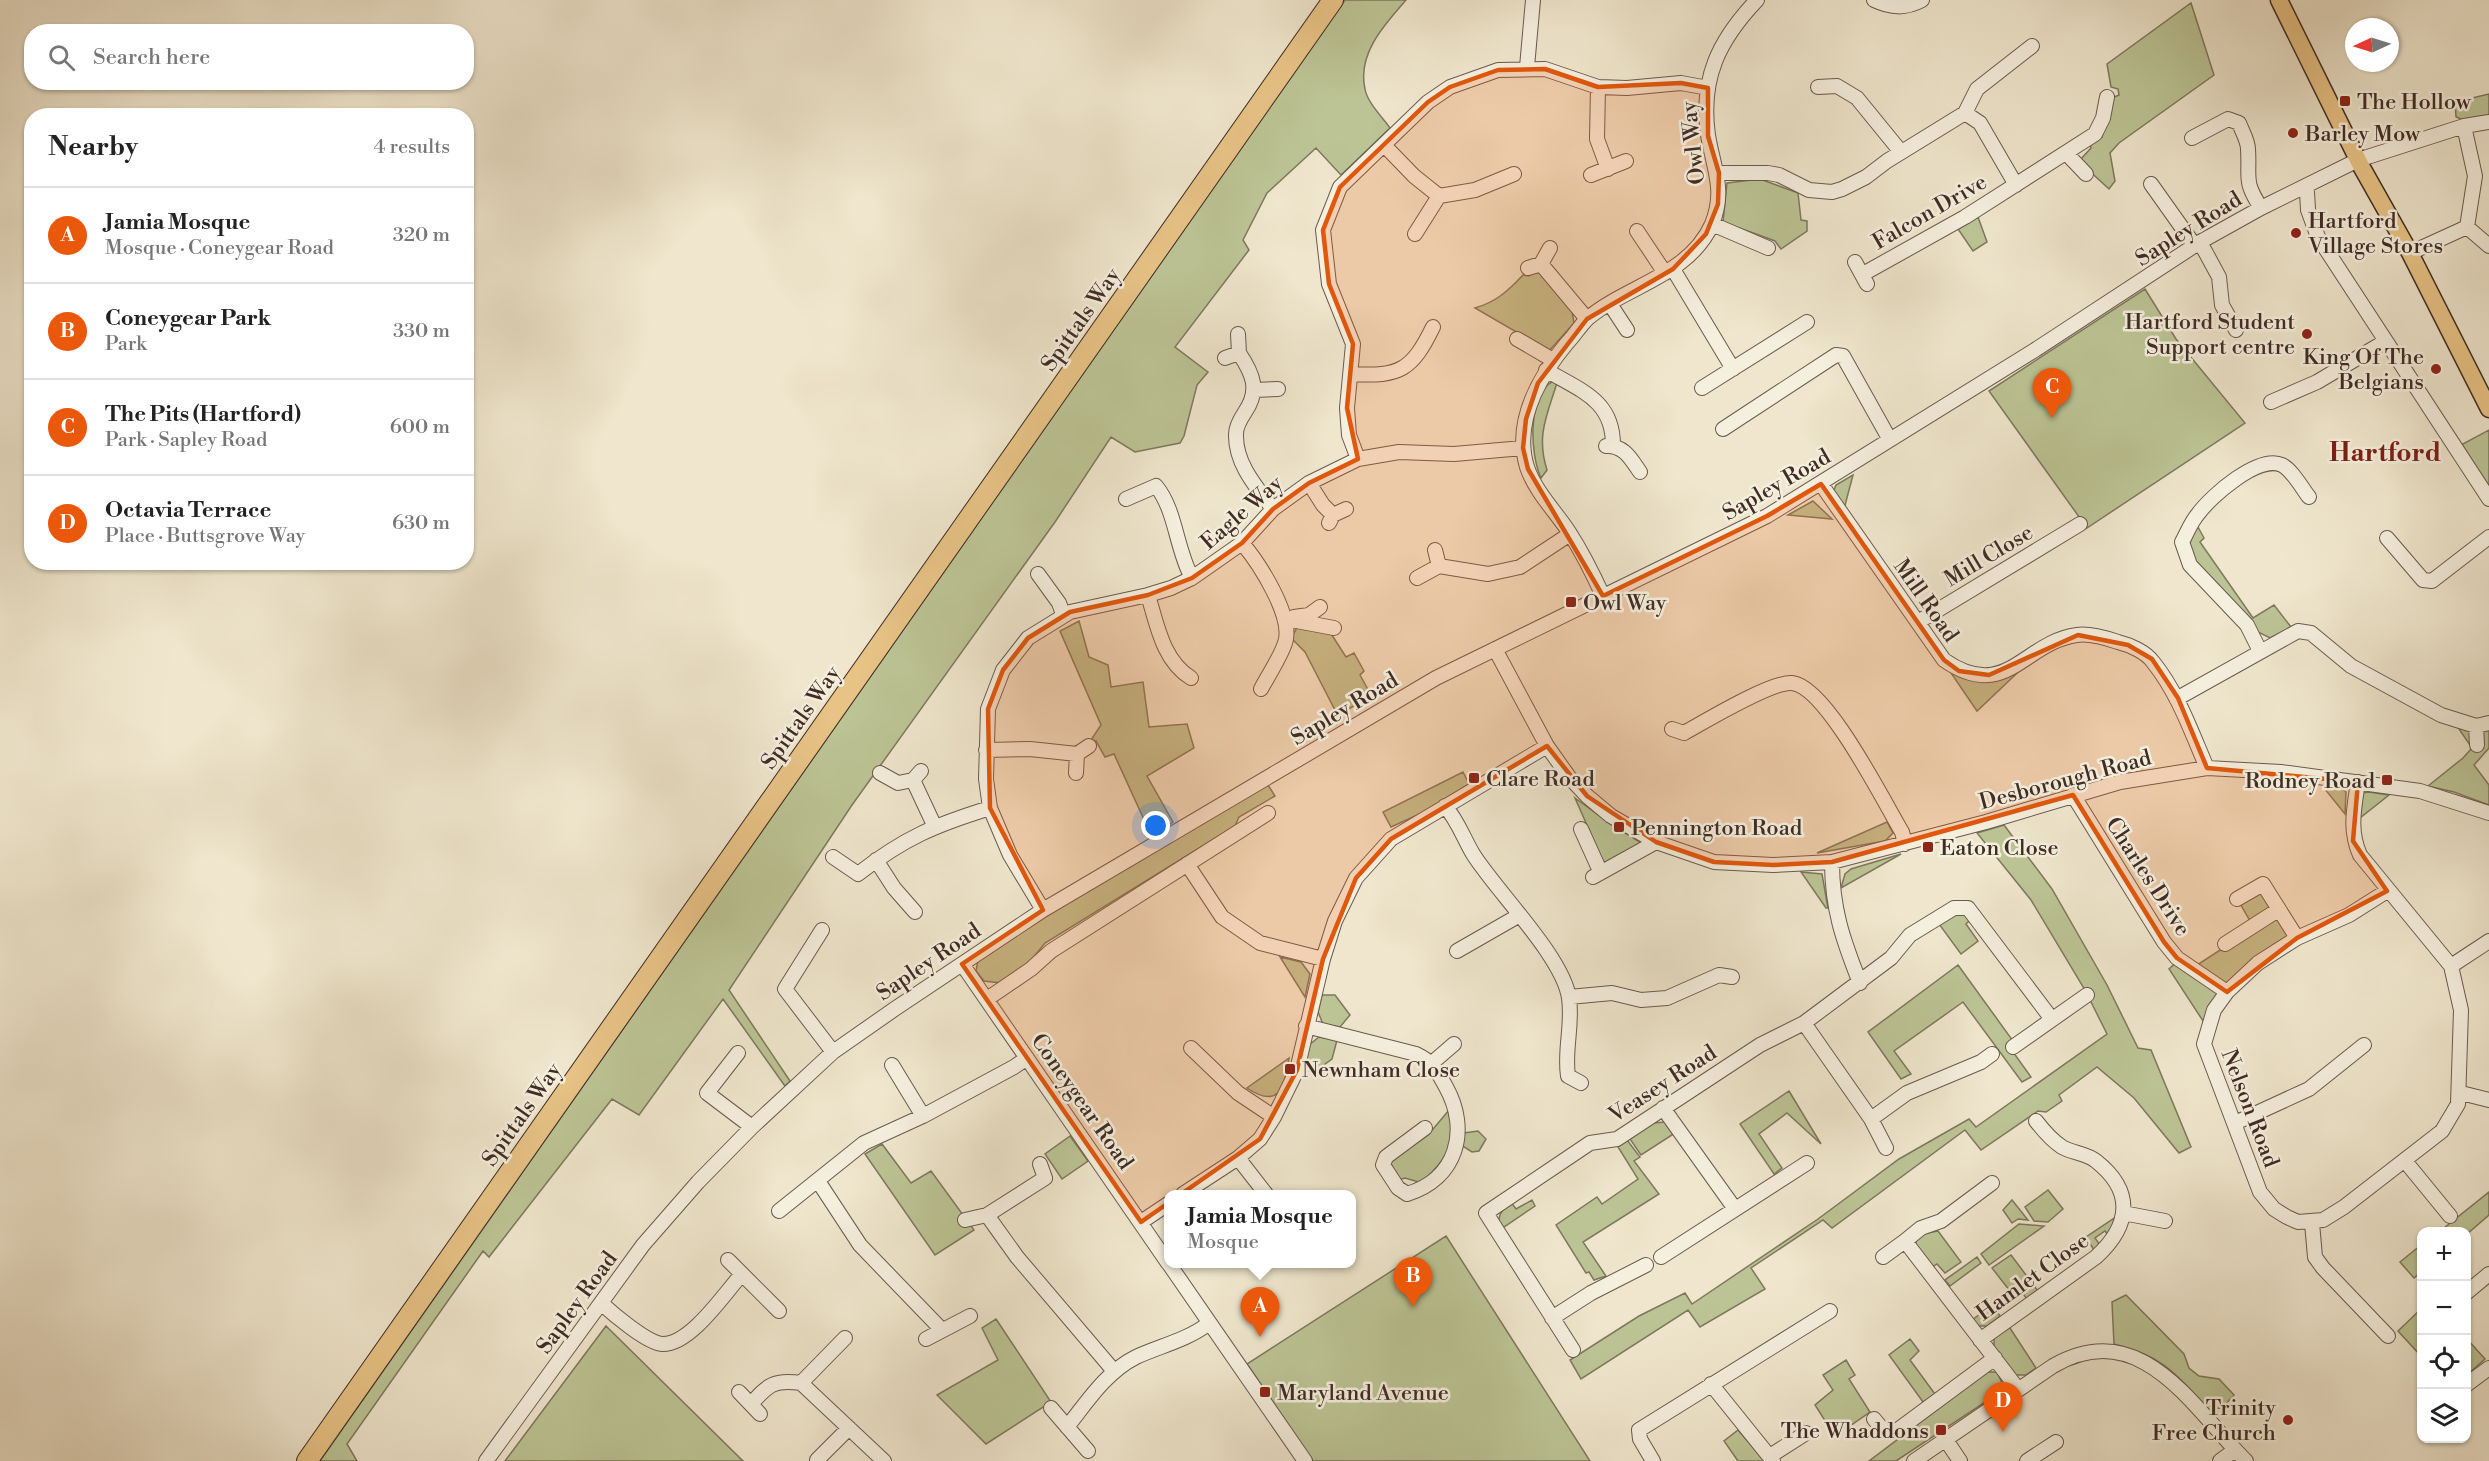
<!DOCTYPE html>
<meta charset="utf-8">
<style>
body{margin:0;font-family:"Libre Bodoni",serif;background:#f2f2f2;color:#222}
.controls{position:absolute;right:18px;bottom:18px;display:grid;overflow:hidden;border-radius:12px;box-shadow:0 2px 4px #0004}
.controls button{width:54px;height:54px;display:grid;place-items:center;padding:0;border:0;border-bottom:2px solid #e0e0e0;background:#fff;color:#222;font:30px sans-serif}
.compass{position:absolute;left:2345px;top:18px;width:54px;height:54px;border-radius:50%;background:#fff;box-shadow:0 2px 4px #0004;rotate:266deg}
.you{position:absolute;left:1156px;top:826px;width:21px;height:21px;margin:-15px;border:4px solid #fff;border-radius:50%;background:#1a73e8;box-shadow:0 0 0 9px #1a73e833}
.badge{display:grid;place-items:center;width:39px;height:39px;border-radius:50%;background:#ea580c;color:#fff;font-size:20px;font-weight:700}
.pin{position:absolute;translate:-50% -50px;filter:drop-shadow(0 2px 3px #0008)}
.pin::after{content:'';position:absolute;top:32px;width:21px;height:18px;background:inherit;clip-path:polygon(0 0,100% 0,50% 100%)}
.popup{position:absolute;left:1164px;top:1190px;width:192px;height:78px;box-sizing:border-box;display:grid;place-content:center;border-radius:12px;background:#fff;filter:drop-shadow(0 2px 4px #0005);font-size:20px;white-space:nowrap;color:#767676}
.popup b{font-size:22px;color:#222}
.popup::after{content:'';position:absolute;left:50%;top:100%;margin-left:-12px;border:12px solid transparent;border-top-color:#fff}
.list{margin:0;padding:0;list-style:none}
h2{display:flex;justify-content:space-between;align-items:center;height:78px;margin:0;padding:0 24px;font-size:26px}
h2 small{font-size:20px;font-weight:400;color:#767676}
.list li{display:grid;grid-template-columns:39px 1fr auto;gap:18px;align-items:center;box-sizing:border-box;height:96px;padding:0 24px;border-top:2px solid #e0e0e0}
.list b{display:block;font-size:22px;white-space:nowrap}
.list p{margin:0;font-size:20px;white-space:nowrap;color:#767676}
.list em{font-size:20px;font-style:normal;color:#767676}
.icon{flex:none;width:33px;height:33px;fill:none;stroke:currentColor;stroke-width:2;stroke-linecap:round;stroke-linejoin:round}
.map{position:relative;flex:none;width:2489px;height:1461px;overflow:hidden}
.search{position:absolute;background:#fff;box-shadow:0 2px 4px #0004;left:24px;top:24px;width:450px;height:66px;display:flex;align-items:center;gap:15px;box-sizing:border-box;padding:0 21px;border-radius:24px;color:#767676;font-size:22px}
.panel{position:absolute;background:#fff;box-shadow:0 2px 4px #0004;left:24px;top:108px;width:450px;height:462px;border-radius:24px}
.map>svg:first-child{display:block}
.green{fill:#bcc495;stroke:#7e785d;stroke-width:1.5}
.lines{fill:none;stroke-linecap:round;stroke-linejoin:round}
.minor-casing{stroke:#6b5a4f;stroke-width:16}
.major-casing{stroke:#3f2c25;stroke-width:19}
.highway-casing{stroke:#3f2c25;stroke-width:22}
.minor{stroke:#f5efde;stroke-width:14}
.major{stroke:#e8c386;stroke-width:16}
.highway{stroke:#e8c386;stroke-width:20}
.marked{fill:#e0570d;fill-opacity:0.2;stroke:#e0570d;stroke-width:4.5;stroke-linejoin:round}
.poi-dot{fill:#8f2418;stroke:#f5efde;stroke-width:2}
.labels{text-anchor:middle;stroke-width:5;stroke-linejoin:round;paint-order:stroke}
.poi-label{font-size:22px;fill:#3f2c25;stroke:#f5efde;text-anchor:start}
.street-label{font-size:22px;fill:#3f2c25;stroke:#f5efde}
.quarter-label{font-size:26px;font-weight:bold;fill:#7a1f14;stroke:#f5efde}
</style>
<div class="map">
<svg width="2489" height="1461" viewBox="0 0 2489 1461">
<rect width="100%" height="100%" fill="#efe6cd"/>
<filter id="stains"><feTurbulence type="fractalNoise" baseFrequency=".00333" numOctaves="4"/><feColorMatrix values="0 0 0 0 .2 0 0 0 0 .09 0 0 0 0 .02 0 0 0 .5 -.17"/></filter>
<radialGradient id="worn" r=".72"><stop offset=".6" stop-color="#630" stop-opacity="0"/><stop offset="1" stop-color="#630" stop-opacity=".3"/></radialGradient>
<path class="green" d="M1345,0H1406C1384,25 1357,54 1365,89C1367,102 1383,118 1390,128L1341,175L1316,148L1267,193L1243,240L1249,250L1175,347L1208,372L1197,385L1184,436L1180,443L1135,452L1111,437L1055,522L852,805L729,990L790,1081L785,1086L723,999L639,1115L612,1099L489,1257L483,1251L347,1444L357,1461H320Z
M2191,3L2214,75L2119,143L2110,153L2115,181L2109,189L2084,166L2081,159L2091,148L2090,144L2102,137L2112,98L2119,95L2118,89L2111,87L2107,64Z
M2489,94V118L2466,121L2456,117L2455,102Z
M1760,179L1798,193L1801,220L1807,221V231L1781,249L1775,241L1723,222L1727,183Z
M1978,217L1987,242L1973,251L1958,229Z
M1535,272H1542L1572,311L1574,323L1549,351L1475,308C1496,302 1508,291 1523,275L1529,276Z
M2145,289L2176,339L2245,423L2087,528L1989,391Z
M1553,381L1557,383C1547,415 1536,436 1547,470L1541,478C1530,454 1527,396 1553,381Z
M2489,430V493L2459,446Z
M1853,475L1844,509L1834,490L1836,485Z
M1813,501L1832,519L1788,515Z
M2198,527L2204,538L2200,542L2253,618L2274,605L2291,627L2270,638L2258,632L2229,596L2193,558L2189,547L2193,532Z
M1079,621L1089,657L1108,665L1111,687L1143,682L1149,727L1187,724L1194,748L1147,776L1173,822L1152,837L1114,754L1105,757L1096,741L1091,740L1101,725L1060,631Z
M1298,626L1330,632L1346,657L1354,653L1364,671L1360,675L1371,695L1338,716L1305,652L1291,638Z
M2032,659L1977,711L1951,673C1988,685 2000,679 2032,659Z
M2489,727V748L2474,765L2489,785V805L2454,792L2428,786L2463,758L2472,748L2459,729Z
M1463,772L1469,784L1424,812L1391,827L1383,812Z
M1268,785L1275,796L1239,817L1235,826L1045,943L1027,965L1001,983L984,981L976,971L978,960L1047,914Z
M2328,785L2341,787L2346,792L2345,814L2324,788Z
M2369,792L2389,795L2356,821L2362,793Z
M1575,798L1612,825L1643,844L1605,866Z
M1887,822L1893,833L1885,841L1817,853Z
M2004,825L2052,889L2107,985L2138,1048L2151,1050L2191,1147L2179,1153L2134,1098L2097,1067L2059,1095L2062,1101L2046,1112L2038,1111L1981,1150L1965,1130L1832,1228L1823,1220L1751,1268L1765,1289L1700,1327L1688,1310L1581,1379L1570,1360L1639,1316L1685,1293L1692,1304L1818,1219L1899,1159L1969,1119L1976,1127L2107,1034L2085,990L2031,900L1977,833Z
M1901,854L1841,888L1845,874L1851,869Z
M1801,872L1822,874L1828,908H1826Z
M2263,886L2294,937L2228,987L2194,967L2254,928L2238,900Z
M1963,913L1970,920L1966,924L1978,941L1961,954L1939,924L1954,914Z
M1280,957L1301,962L1310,974L1305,997Z
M2178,961L2225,993L2207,1027L2169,969Z
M1958,965L2013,1041L2008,1045L2031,1077L2022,1082L1963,1002L1894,1051L1911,1074L1901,1079L1868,1032Z
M1322,995H1335L1350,1015L1340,1027L1323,1024L1318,1012Z
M1319,1037L1337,1040L1332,1059L1314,1072L1304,1070L1309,1045Z
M1289,1058C1285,1089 1278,1109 1247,1088Z
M1789,1091L1821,1144L1787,1113L1759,1134L1782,1168L1774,1174L1740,1124Z
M1450,1109C1457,1147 1447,1156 1422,1183L1405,1178L1398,1180L1390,1161L1428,1135Z
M1666,1122L1675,1133L1641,1155L1630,1139L1653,1123Z
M1478,1131L1486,1139L1479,1151L1472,1152L1461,1145L1464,1133Z
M1070,1136L1088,1161L1062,1179L1045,1154Z
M1627,1140L1640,1157L1634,1161L1659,1194L1583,1242L1606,1276L1594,1280L1589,1272L1586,1273L1556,1225L1597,1197L1602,1204L1638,1179L1618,1147Z
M882,1144L911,1183L931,1171L974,1230L935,1255L865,1154Z
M2048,1190L2063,1209L2048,1222L2034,1221L2025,1207Z
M2489,1192V1215L2467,1234L2466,1232H2439Z
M1532,1200L1535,1206L1501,1229C1496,1216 1501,1211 1511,1202L1516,1209Z
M2012,1200L2028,1220L2018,1219L2012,1223L2003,1210Z
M2116,1217L2109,1236L2105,1231L2095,1238L2100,1245L2094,1250L2086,1237Z
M2019,1224L2044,1226L1989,1265L1981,1254Z
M1938,1231L1961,1262L1945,1273L1937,1264L1931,1268L1916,1248V1240L1922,1234Z
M1446,1236L1590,1461H1313L1247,1364Z
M2421,1245V1272L2414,1278L2400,1262Z
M2011,1255L2038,1291L2027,1299L2020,1290L2013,1295L1992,1268Z
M1977,1257L1981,1263L1950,1286L1945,1280Z
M2006,1295L2009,1299L1995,1309L2000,1316L1987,1326H1978L1972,1320Z
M2126,1295L2184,1354L2189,1368L2199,1376L2219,1379L2234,1395L2222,1408L2208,1409C2175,1373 2163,1356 2114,1344L2112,1302Z
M2421,1309V1356L2398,1331Z
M996,1319L1051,1402L986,1444L937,1395L998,1360L982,1328Z
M2008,1325L2036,1368L2026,1375H2015L1994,1349V1336Z
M606,1326L743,1461H505Z
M1910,1339L1919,1351L1910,1360L1935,1394L1923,1402L1889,1355Z
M2467,1339L2485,1359L2467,1375H2466Z
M1846,1360L1855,1375L1849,1379L1870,1412L1847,1428L1829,1427L1815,1405L1833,1390L1823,1375Z
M1987,1372H1997L2002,1383L1996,1395L1896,1461H1869Z
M1738,1430L1765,1461H1738L1724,1441Z"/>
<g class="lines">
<g class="minor-casing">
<path id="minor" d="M1874,0C1891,8 1905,9 1922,0
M1527,67L1533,0
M1598,87L1597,139L1608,169
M1818,87L1837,86L1857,98L1901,152
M1965,113L1980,123L2016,185
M2192,138L2228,119L2239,123C2242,131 2248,141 2248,149C2250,179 2243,180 2261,208
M1384,145L1414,176L1439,196
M2067,154L2086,174
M1719,173H1768L1779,175L1809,190L1832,192L1842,189L1866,177L1887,161L1965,113L1977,89L2032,46
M1591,175L1626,161
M2151,184L2195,246
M2304,187L2307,192L2308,210L2318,237L2489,499
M1712,224L1768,248
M2467,227L2489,246
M1637,231L1665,273
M1415,234L1439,196L1475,190L1514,174
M2200,242L2219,277L2222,305L2236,330
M2410,253L2467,227L2475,176L2464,126
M1855,262L1867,284
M1541,264L1550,248
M1528,268L1541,264L1587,319
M1673,269L1733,369
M1863,274L1965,217L2095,134L2103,118L2107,97
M1610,304L1627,330
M1517,339L1553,360
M1239,353C1253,374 1260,390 1245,412C1241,418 1236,427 1236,434C1235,463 1256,487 1273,509
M1225,358L1239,353L1238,334
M1546,370C1581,391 1613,400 1613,445
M1352,374C1400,377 1412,370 1433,327
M1702,388L1807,322
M1255,390L1278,389
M2271,402L2317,382L2386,341
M1723,429L1836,355L1843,356L1890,440
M1606,446C1624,445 1631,459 1640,472
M1358,459L1349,435L1347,408L1353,344L1329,284L1323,230L1340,187L1428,102L1450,87L1498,70L1545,69L1598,87L1627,88L1681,83L1708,88
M1309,483L1323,505L1333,515
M1821,484L1944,660C2006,703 2024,642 2077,635C2090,633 2106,638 2118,642C2130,645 2146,652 2153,662C2178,693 2191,731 2207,768
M1126,499L1156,486C1176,510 1176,549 1192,578
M1329,523L1333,515L1346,509
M2387,538L2423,580L2432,581L2489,537
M1242,543C1259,563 1294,617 1285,643C1280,658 1269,674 1261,689
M1435,550L1439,566
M1038,574L1059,603L1063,614
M1417,578L1439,566L1488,574L1520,567L1570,534
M1148,595C1157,625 1163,661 1191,678
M1603,596C1593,574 1582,552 1569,532C1555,511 1535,491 1527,467C1513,421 1539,377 1567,343C1574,336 1580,326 1587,319C1627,285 1689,276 1712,224C1726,190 1713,167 1708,135C1700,78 1719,40 1757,0
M1294,617L1309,615L1320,607
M1286,619L1334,628
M1918,622L2080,524
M1495,649L1547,746L1569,777L1587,796L1611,816L1656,842L1714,862L1773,865L1832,862L1986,822L2120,782L2207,768L2281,772L2420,791L2489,813
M2260,651L2247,625L2190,565L2182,542C2187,533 2191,522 2198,514C2211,496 2259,454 2282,465C2292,470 2302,488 2309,497
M2178,698L2298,631L2311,633L2351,666L2441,715L2476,726L2489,723
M2476,726L2477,745
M1672,729L1684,733C1704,722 1772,681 1792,683C1826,686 1884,802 1902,832L1905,844
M986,750L1030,749L1077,754
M880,773L898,783L913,780L921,771
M1076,773L1077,754L1089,746
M913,780L934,825
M2358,782C2354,809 2349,830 2360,855L2451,966L2461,1010L2458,1104L2442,1131L2344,1207L2323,1220L2298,1222L2287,1217L2274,1209L2260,1192L2204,1044L2214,1010L2227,992L2258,963L2297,938L2349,915L2387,891
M2073,795L2164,942L2177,958L2227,992
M1445,806C1458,821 1463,837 1473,854C1497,892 1563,957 1569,998C1573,1025 1564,1050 1568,1076L1581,1083
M1581,829L1600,871
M833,857L858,874C904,838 935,825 990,808
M876,860L894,888L915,912
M1832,862C1832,909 1843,940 1860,983
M1187,864L1222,917L1260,943L1323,959
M1593,877L1656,842
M2237,899L2263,884L2297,938
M1043,910L1010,855L990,808L986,779L988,709L1003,670L1028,638L1070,612L1148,595L1171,588L1192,578L1242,543L1273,509L1309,483L1358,459L1399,452L1454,454L1523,448
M822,930L785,989L833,1052
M2225,944L2278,910
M1457,951L1518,916
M962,964L1168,1263
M2451,966L2489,941
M1569,997L1612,993L1641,1000L1667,998L1719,975L1732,977
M987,999L1031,969L1051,951L1268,813
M1804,1023L1871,1119L1886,1148
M1306,1026L1416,1054C1434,1063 1436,1069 1446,1087C1470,1130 1457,1179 1407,1194L1398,1188L1383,1165L1386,1157L1425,1128
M2013,1047L2087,995
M1191,1048L1238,1093L1274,1117
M738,1053L707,1093L752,1127
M1432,1063L1454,1044
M892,1065L923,1116
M2461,1093L2489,1100
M1663,1108L1735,1209
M1871,1119L1907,1093L1981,1062L1992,1054
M2235,1123L2309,1089L2364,1045
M1238,1158L1266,1194
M2405,1161L2450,1216
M818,1181L860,1245L942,1330
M1183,1194L1238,1158L1260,1139L1274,1117L1297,1070L1323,959L1335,921L1356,878L1391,839L1547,746
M779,1211L864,1143L923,1116L1014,1067L1027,1058
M2123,1213L2165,1221
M987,1215L1017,1257L1114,1371
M965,1220L987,1215L1045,1178L1040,1164
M1141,1222L1168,1204
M2312,1223L2315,1257L2323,1268L2388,1336
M1905,1241L1921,1228L1941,1221L1992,1183
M1661,1257L1807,1163
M1883,1257L1905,1241L2018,1389
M728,1260L779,1311
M1169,1264L1305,1461
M2466,1293L2489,1274
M601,1303C612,1313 648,1344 663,1344C691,1344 724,1294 742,1274
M1552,1318L1591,1293L1646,1265
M926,1339L970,1316
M1980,1340L2096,1257C2131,1225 2134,1191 2096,1161C2086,1153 2072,1153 2062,1147C2051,1140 2043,1130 2036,1121
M1573,1350L1486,1213L1590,1143L1617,1139L1760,1045L1804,1023L1891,958L1910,935L1954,908H1968L2051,1018
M801,1383L845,1338
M1711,1384L1773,1461
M2466,1385L2489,1368
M739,1392L760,1414
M751,1404C768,1385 774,1379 801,1383L884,1461
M1051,1408L1088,1451
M1874,1419L1884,1431L1895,1432L1995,1358
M1067,1427C1087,1402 1106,1372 1136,1357C1160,1346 1187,1340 1208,1324
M1946,1440L1960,1461
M1770,1456L1806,1433
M817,1460L849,1428
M486,1461L643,1245L698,1182L752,1127L833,1052L896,1008L1043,910L1436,678L1767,516L2035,350L2200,242L2261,208L2358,160L2464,126L2489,122
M1653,1461L1640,1439L1639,1430L1830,1311
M1914,1461L2053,1366C2141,1315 2192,1407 2246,1461
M2027,1461L2056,1442
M2220,1461L2235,1450"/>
</g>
<g class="major-casing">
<path id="major" d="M2279,0L2361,166L2410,253L2489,409"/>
</g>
<g class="highway-casing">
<path id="highway" d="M307,1461L1333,0"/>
</g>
<use href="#minor" class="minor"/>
<use href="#major" class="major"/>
<use href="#highway" class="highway"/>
</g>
<path class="marked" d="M1545,69L1598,87L1681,83L1708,88V136L1719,173L1718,204L1706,234L1673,269L1587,319L1538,383L1526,419L1523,448L1528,469L1603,596L1767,516L1821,484L1944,660L1959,671L1989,675L2078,635L2128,645L2152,659L2178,698L2207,768L2358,782L2353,841L2387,891L2297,938L2227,992L2177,958L2164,942L2073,795L1832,862L1773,865L1714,862L1656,842L1587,796L1547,746L1391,839L1356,878L1323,959L1297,1070L1260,1139L1141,1222L962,964L1043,910L990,808L988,709L1003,670L1028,638L1070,612L1148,595L1192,578L1242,543L1273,509L1309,483L1358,459L1347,408L1353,344L1329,284L1323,230L1340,187L1428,102L1450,87L1498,70Z"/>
<g class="poi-dot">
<rect x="2339" y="95" width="12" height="12" rx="3"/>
<circle cx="2293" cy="133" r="6"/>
<circle cx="2296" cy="233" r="6"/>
<circle cx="2307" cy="334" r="6"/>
<circle cx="2436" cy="369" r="6"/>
<rect x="1565" y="596" width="12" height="12" rx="3"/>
<rect x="1468" y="772" width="12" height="12" rx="3"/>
<rect x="2381" y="774" width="12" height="12" rx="3"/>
<rect x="1613" y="821" width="12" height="12" rx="3"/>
<rect x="1922" y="841" width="12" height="12" rx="3"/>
<rect x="1284" y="1063" width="12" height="12" rx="3"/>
<rect x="1259" y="1386" width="12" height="12" rx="3"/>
<circle cx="2288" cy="1420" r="6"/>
<rect x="1935" y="1424" width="12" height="12" rx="3"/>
</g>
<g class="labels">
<g class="poi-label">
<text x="2357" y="109">The Hollow</text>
<text x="2305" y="141">Barley Mow</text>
<text x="2308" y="228">Hartford<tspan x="2308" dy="25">Village Stores</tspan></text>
<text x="2295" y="329" text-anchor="end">Hartford Student<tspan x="2295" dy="25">Support centre</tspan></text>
<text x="2424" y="364" text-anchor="end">King Of The<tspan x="2424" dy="25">Belgians</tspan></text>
<text x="1583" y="610">Owl Way</text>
<text x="1486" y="786">Clare Road</text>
<text x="2375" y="788" text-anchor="end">Rodney Road</text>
<text x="1631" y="835">Pennington Road</text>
<text x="1940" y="855">Eaton Close</text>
<text x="1302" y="1077">Newnham Close</text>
<text x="1277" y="1400">Maryland Avenue</text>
<text x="2276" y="1415" text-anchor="end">Trinity<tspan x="2276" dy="25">Free Church</tspan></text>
<text x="1929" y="1438" text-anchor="end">The Whaddons</text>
</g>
<g class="street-label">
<text transform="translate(1692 143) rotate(-96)" y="8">Owl Way</text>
<text transform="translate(1929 211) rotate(-30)" y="8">Falcon Drive</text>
<text transform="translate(2188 228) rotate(-32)" y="8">Sapley Road</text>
<text transform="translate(1080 319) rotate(-55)" y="8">Spittals Way</text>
<text transform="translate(1776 484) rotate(-30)" y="8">Sapley Road</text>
<text transform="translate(1241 512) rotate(-41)" y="8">Eagle Way</text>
<text transform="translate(1988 555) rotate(-31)" y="8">Mill Close</text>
<text transform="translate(1927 600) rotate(55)" y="8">Mill Road</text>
<text transform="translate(1344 708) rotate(-31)" y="8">Sapley Road</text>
<text transform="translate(800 717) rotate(-55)" y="8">Spittals Way</text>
<text transform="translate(2065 779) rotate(-15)" y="8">Desborough Road</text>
<text transform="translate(2149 876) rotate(57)" y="8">Charles Drive</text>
<text transform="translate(928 961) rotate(-34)" y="8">Sapley Road</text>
<text transform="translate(1662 1083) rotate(-33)" y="8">Veasey Road</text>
<text transform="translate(1083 1101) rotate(55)" y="8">Coneygear Road</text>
<text transform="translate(2251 1108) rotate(69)" y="8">Nelson Road</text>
<text transform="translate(521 1114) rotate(-55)" y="8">Spittals Way</text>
<text transform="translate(2032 1276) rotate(-36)" y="8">Hamlet Close</text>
<text transform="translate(576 1302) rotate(-54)" y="8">Sapley Road</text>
</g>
<g class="quarter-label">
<text x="2385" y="461">Hartford</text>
</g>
</g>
<rect width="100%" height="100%" filter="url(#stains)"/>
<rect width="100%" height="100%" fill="url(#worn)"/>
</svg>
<div class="controls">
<button>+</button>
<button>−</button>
<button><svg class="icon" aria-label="locate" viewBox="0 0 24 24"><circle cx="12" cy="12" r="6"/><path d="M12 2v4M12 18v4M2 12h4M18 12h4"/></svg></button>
<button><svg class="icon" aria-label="layers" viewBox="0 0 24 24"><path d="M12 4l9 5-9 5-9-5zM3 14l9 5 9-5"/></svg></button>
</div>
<svg class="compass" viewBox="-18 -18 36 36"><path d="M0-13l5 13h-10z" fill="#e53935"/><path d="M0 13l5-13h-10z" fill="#767676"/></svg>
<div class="you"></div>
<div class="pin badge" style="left:1260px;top:1337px">A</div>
<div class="popup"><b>Jamia Mosque</b>Mosque</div>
<div class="pin badge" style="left:1413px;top:1307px">B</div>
<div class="pin badge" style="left:2052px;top:418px">C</div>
<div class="pin badge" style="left:2003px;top:1432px">D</div>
<div class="search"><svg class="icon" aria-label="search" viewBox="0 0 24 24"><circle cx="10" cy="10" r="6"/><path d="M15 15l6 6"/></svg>Search here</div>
<section class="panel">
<h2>Nearby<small>4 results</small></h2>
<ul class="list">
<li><span class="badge">A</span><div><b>Jamia Mosque</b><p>Mosque · Coneygear Road</p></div><em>320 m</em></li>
<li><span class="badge">B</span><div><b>Coneygear Park</b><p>Park</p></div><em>330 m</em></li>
<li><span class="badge">C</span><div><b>The Pits (Hartford)</b><p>Park · Sapley Road</p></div><em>600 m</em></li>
<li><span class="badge">D</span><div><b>Octavia Terrace</b><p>Place · Buttsgrove Way</p></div><em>630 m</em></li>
</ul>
</section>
</div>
